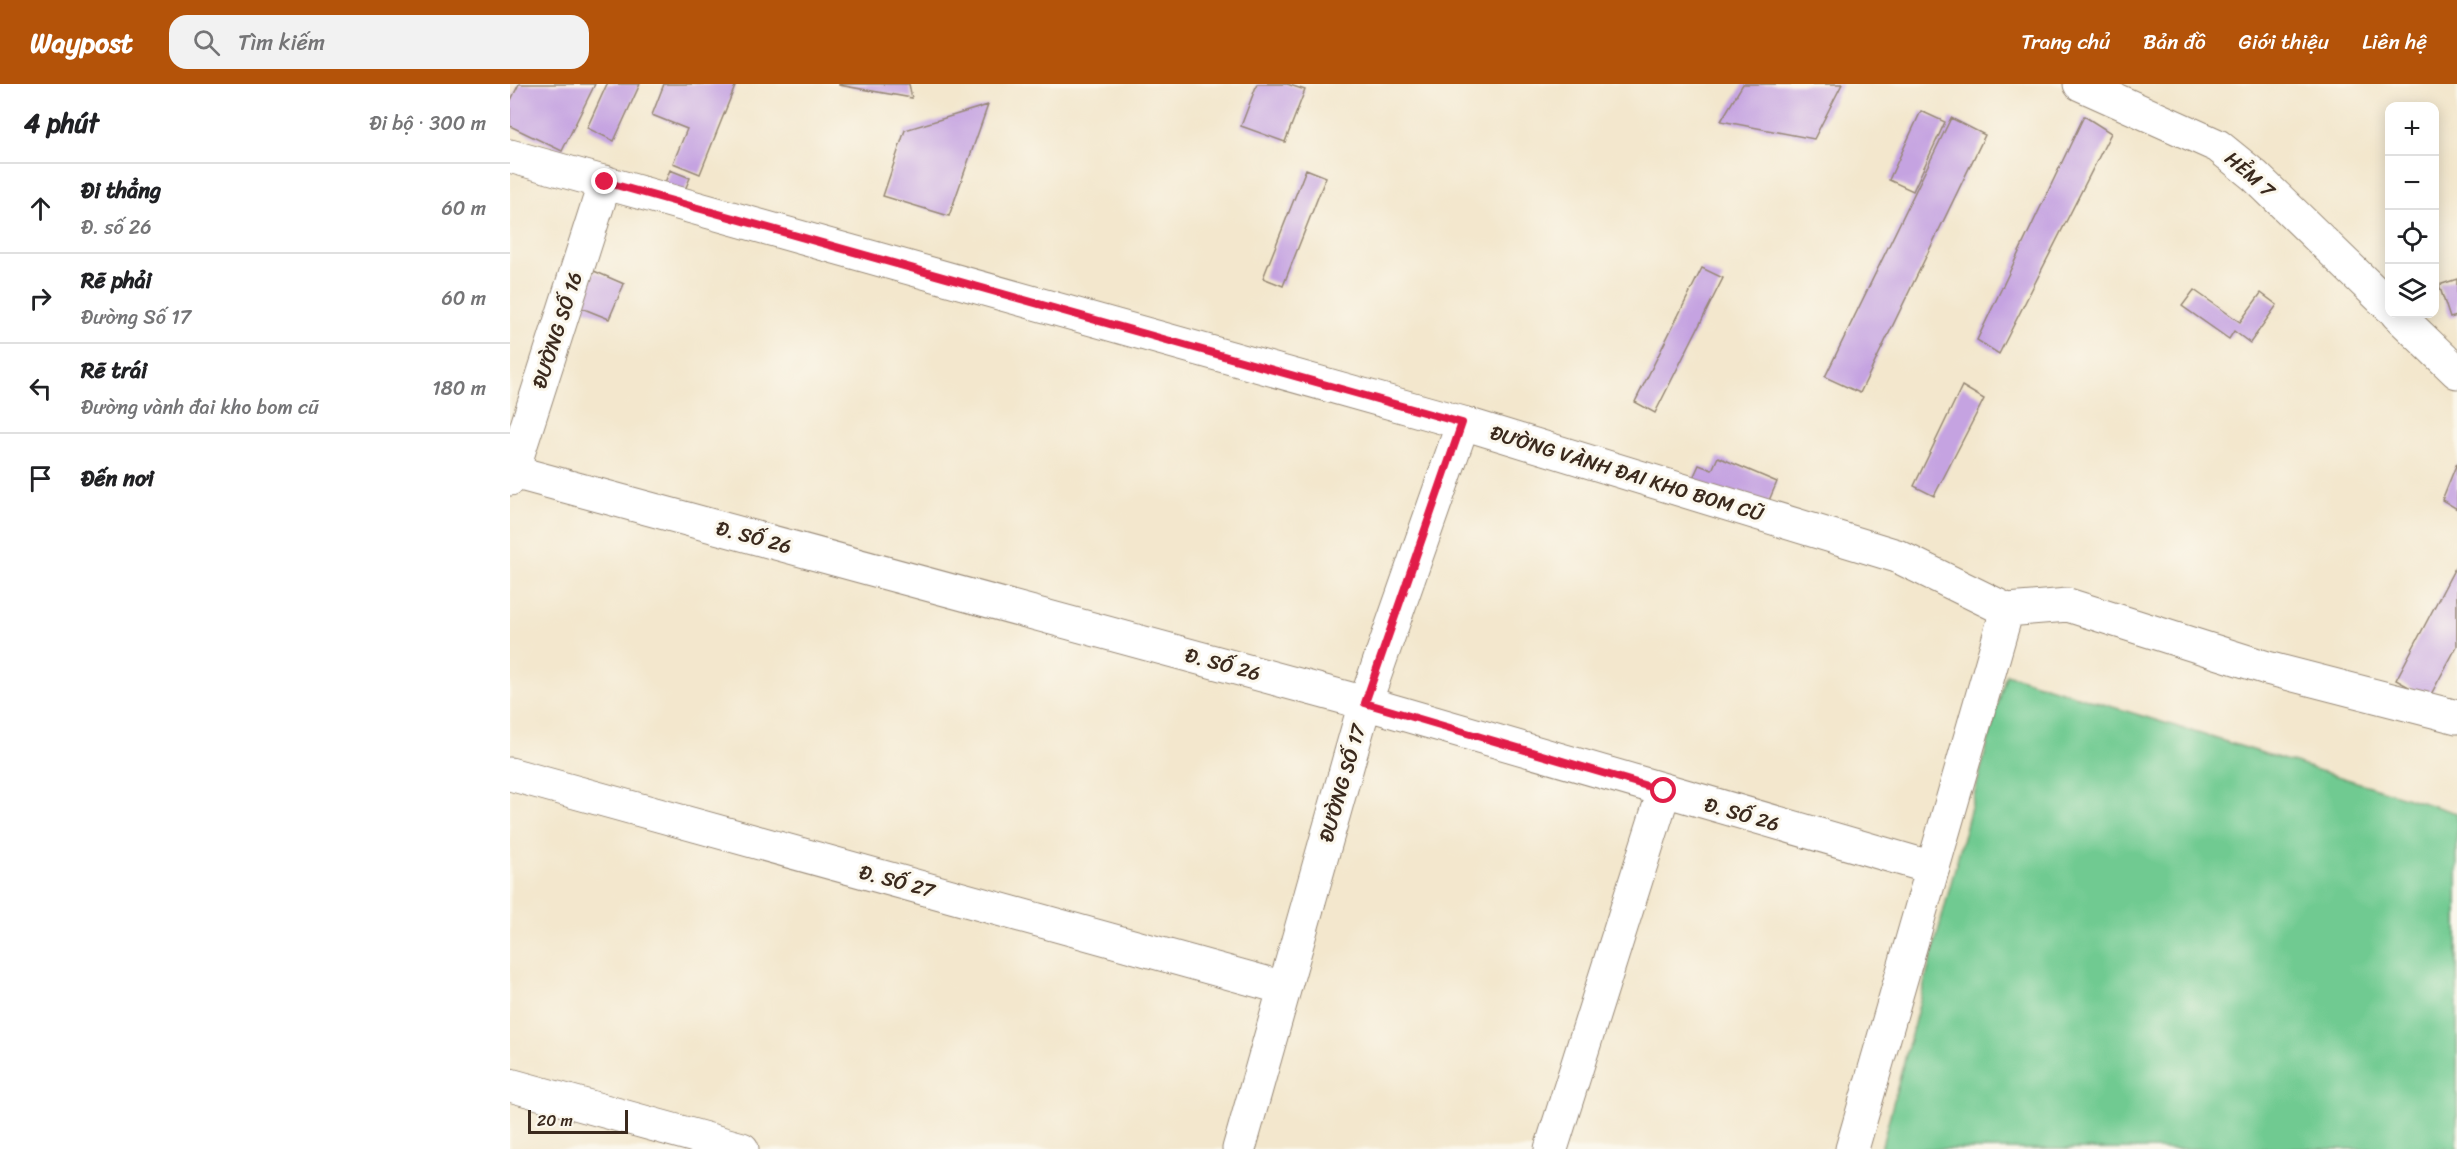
<!DOCTYPE html>
<html lang="vi">
<meta charset="utf-8">
<style>
body{margin:0;font-family:Sriracha,sans-serif;background:#f2f2f2;color:#202124}
.controls{position:absolute;right:18px;top:18px;display:grid;overflow:hidden;border-radius:12px;box-shadow:0 3px 15px #0003}
.controls button{width:54px;height:54px;display:grid;place-items:center;padding:0;border:0;border-bottom:2px solid #e0e0e0;background:#fff;color:#202124;font:30px sans-serif}
.scale{position:absolute;left:18px;bottom:15px;width:100px;box-sizing:border-box;padding-left:6px;border:3px solid #3b2a1e;border-top:0;font-size:16px;line-height:21px;white-space:nowrap;color:#3b2a1e;-webkit-text-stroke:4px #fbf7ec;paint-order:stroke}
.stop{position:absolute;width:18px;height:18px;margin:-14px;border:4px solid #e11d48;border-radius:50%;background:#fff}
.stop.end{background:#e11d48;border-color:#fff;box-shadow:0 2px 6px #0008}
.list{margin:0;padding:0;list-style:none}
h2{display:flex;justify-content:space-between;align-items:center;height:78px;margin:0;padding:0 24px;font-size:26px}
h2 small{font-size:20px;font-weight:400;color:#757577}
.list li{display:grid;grid-template-columns:39px 1fr auto;gap:18px;align-items:center;box-sizing:border-box;height:90px;padding:0 24px;border-top:2px solid #e0e0e0}
.list b{display:block;font-size:22px;white-space:nowrap}
.list p{margin:0;font-size:20px;white-space:nowrap;color:#757577}
.list em{font-size:20px;font-style:normal;color:#757577}
.icon{flex:none;width:33px;height:33px;fill:none;stroke:currentColor;stroke-width:2;stroke-linecap:round;stroke-linejoin:round}
.map{position:relative;flex:none;width:1947px;height:1065px;overflow:hidden}
header{display:flex;align-items:center;gap:36px;box-sizing:border-box;height:84px;padding:0 30px;background:#b45309;color:#fff}
header strong{font-size:28px}
nav{display:flex;gap:33px;margin-inline-start:auto;font-size:21px}
.search{width:420px;height:54px;background:#f2f2f2;display:flex;align-items:center;gap:15px;box-sizing:border-box;padding:0 21px;border-radius:18px;color:#757577;font-size:22px}
main{display:flex}
aside{flex:1;background:#fff}
.map>svg:first-child{display:block}
.green{fill:#70ca91;stroke:#567a58;stroke-width:1.5}
.building{fill:#c5a3e1}
.lines{fill:none;stroke-linecap:round;stroke-linejoin:round}
.street-casing{stroke:#978876;stroke-width:35}
.street{stroke:#fff;stroke-width:33}
.route{stroke:#e11d48;stroke-width:8}
.labels{text-anchor:middle;stroke-width:6;stroke-linejoin:round;paint-order:stroke}
.street-label{font-size:20px;fill:#3b2a1e;stroke:#fbf7ec}
</style>
<header>
<strong>Waypost</strong>
<div class="search"><svg class="icon" aria-label="search" viewBox="0 0 24 24"><circle cx="10" cy="10" r="6"/><path d="M15 15l6 6"/></svg>Tìm kiếm</div>
<nav><a>Trang chủ</a><a>Bản đồ</a><a>Giới thiệu</a><a>Liên hệ</a></nav>
</header>
<main>
<aside>
<h2>4 phút<small>Đi bộ · 300 m</small></h2>
<ul class="list">
<li><svg class="icon" aria-label="ahead" viewBox="0 0 24 24"><path d="M12 20V5M6 11l6-6 6 6"/></svg><div><b>Đi thẳng</b><p>Đ. số 26</p></div><em>60 m</em></li>
<li><svg class="icon" aria-label="right" viewBox="0 0 24 24"><path d="M7 20v-9h11M14 6l5 5-5 5"/></svg><div><b>Rẽ phải</b><p>Đường Số 17</p></div><em>60 m</em></li>
<li><svg class="icon" aria-label="left" viewBox="0 0 24 24"><path d="M17 20v-9H6M10 6l-5 5 5 5"/></svg><div><b>Rẽ trái</b><p>Đường vành đai kho bom cũ</p></div><em>180 m</em></li>
<li><svg class="icon" aria-label="arrive" viewBox="0 0 24 24"><path d="M6 21V4h12l-3 4 3 4H6"/></svg><div><b>Đến nơi</b></div></li>
</ul>
</aside>
<div class="map">
<svg width="1947" height="1065" viewBox="0 0 1947 1065">
<rect width="100%" height="100%" fill="#fbf7ec"/>
<filter id="ink" filterUnits="userSpaceOnUse"><feTurbulence type="fractalNoise" baseFrequency=".0167" numOctaves="2"/><feDisplacementMap in="SourceGraphic" scale="12" xChannelSelector="R" yChannelSelector="G"/><feConvolveMatrix kernelMatrix="1 2 1 2 8 2 1 2 1" color-interpolation-filters="sRGB"/></filter>
<filter id="wash" filterUnits="userSpaceOnUse"><feTurbulence type="fractalNoise" baseFrequency=".008" numOctaves="4" result="noise"/><feDisplacementMap in="SourceGraphic" scale="24" xChannelSelector="R" yChannelSelector="G"/><feGaussianBlur stdDeviation="1.35" result="paint"/><feColorMatrix in="noise" values="0 0 0 0 0 0 0 0 0 0 0 0 0 0 0 0 0 1.4 0 .05"/><feComposite in="paint" operator="in"/></filter>
<g filter="url(#wash)">
<rect width="100%" height="100%" fill="#f3e7cd"/>
<path class="green" d="M1496,590L1947,729V1065H1371Z"/>
<g id="blocks">
<path class="building" d="M9,0H85L52,67L0,42V18Z
M97,0H130L104,57L77,44Z
M154,0H226L190,90L163,79L177,45L142,31Z
M329,0H399L402,14L329,1Z
M747,0H777L795,6L775,58L731,42Z
M1233,0H1332L1304,55L1211,37Z
M478,21L439,132L373,112L395,46Z
M1411,27L1435,38L1403,107L1379,96Z
M1574,32L1601,49L1489,270L1467,256Z
M1441,34L1475,51L1350,309L1315,293Z
M796,85L816,93L773,202L753,194Z
M160,86L180,94L174,108L154,101Z
M1192,184L1213,194L1145,329L1125,318Z
M84,187L114,200L99,235L69,223Z
M1947,195V232L1940,234L1929,201Z
M1684,206L1730,238L1751,209L1767,221L1740,259L1724,247L1719,255L1672,222Z
M1452,302L1474,315L1424,412L1404,402Z
M1208,373L1267,398L1254,428L1182,396L1189,381L1202,386Z
M1947,379V425L1932,416Z
M1947,480V562L1919,614L1886,596Z"/>
</g>
</g>
<g filter="url(#ink)">
<use href="#blocks" fill-opacity="0" stroke="#978876" stroke-width="1.5"/>
<g class="lines">
<g class="street-casing">
<path id="street" d="M1570,0L1708,62L1745,92L1880,223
M0,72L953,339L1387,472L1497,526
M1887,230L1947,288
M0,387L855,619L1423,784
M0,395L95,98
M1497,526L1558,521L1757,584L1947,633
M0,690L774,904
M0,1001L232,1065
M729,1065L855,619L953,339
M1041,1065L1154,707
M1342,1065L1497,526"/>
</g>
<use href="#street" class="street"/>
</g>
</g>
<g class="lines" filter="url(#ink)">
<path class="route" d="M95,98L952,339L855,619L1154,707"/>
</g>
<g class="labels">
<g class="street-label">
<text transform="translate(1740 90) rotate(41)" y="7">HẺM 7</text>
<text transform="translate(47 246) rotate(-72)" y="7">ĐƯỜNG SỐ 16</text>
<text transform="translate(1117 389) rotate(17)" y="7">ĐƯỜNG VÀNH ĐAI KHO BOM CŨ</text>
<text transform="translate(244 453) rotate(15)" y="7">Đ. SỐ 26</text>
<text transform="translate(713 580) rotate(15)" y="7">Đ. SỐ 26</text>
<text transform="translate(832 699) rotate(-74)" y="7">ĐƯỜNG SỐ 17</text>
<text transform="translate(1232 730) rotate(16)" y="7">Đ. SỐ 26</text>
<text transform="translate(387 797) rotate(15)" y="7">Đ. SỐ 27</text>
</g>
</g>
</svg>
<div class="controls">
<button>+</button>
<button>−</button>
<button><svg class="icon" aria-label="locate" viewBox="0 0 24 24"><circle cx="12" cy="12" r="6"/><path d="M12 2v4M12 18v4M2 12h4M18 12h4"/></svg></button>
<button><svg class="icon" aria-label="layers" viewBox="0 0 24 24"><path d="M12 4l9 5-9 5-9-5zM3 14l9 5 9-5"/></svg></button>
</div>
<div class="scale">20 m</div>
<div class="stop" style="left:1154px;top:707px"></div>
<div class="stop end" style="left:95px;top:98px"></div>
</div>
</main>
